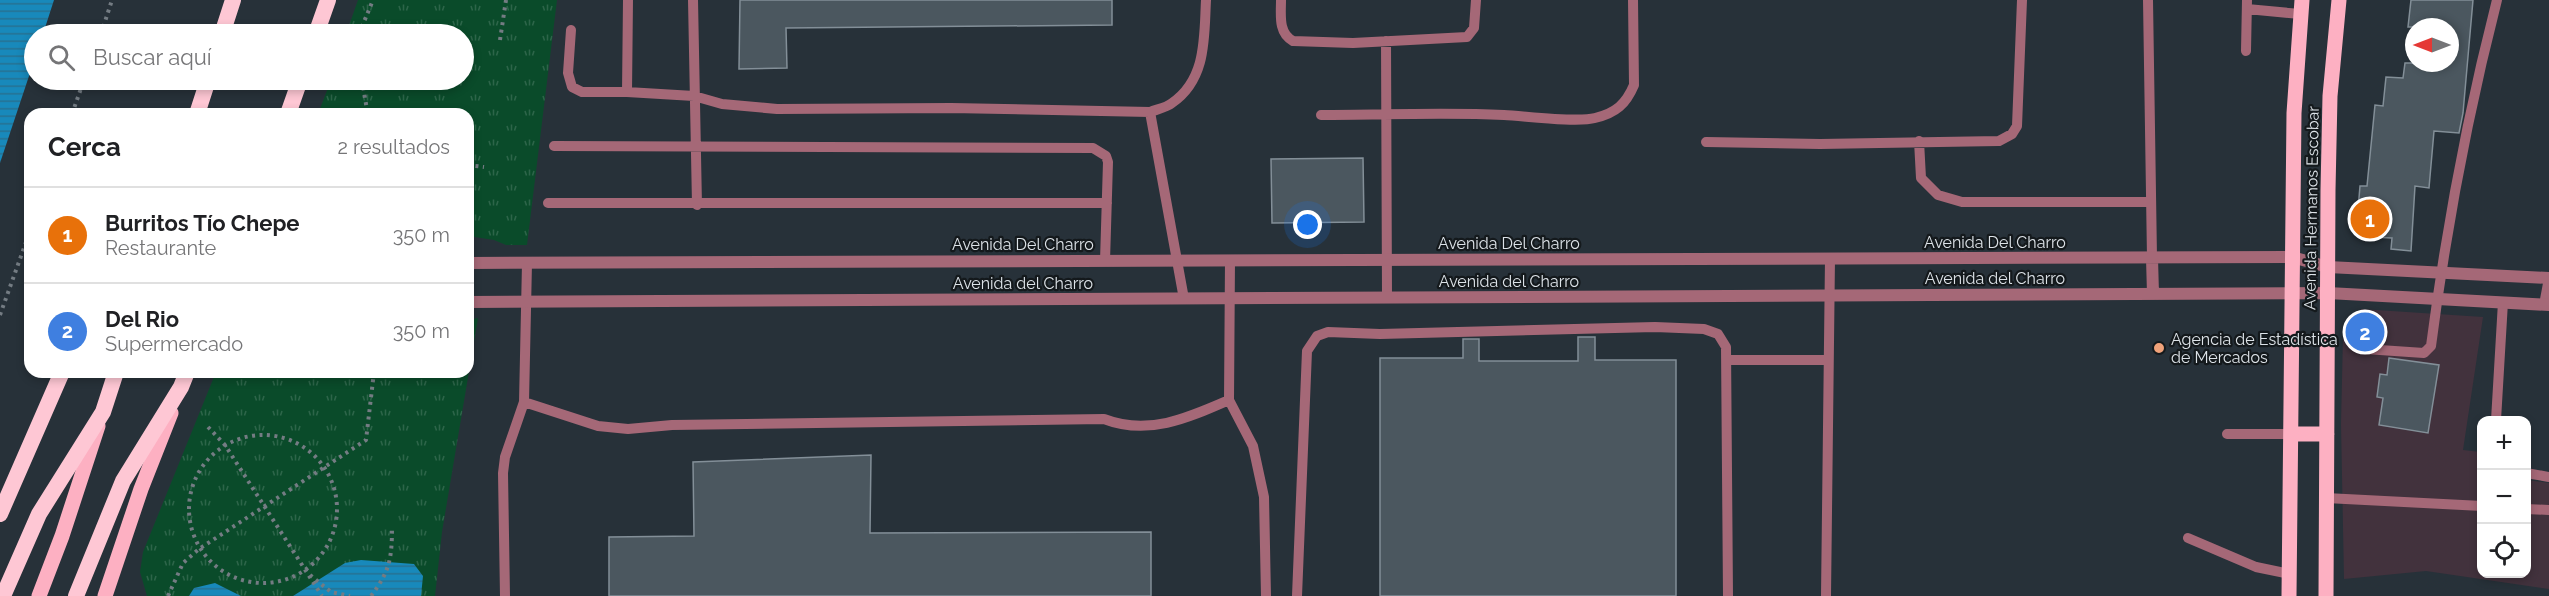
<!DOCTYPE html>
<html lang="es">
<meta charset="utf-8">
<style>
body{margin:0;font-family:Raleway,sans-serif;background:#f2f2f2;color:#202124}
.controls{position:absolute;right:18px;bottom:18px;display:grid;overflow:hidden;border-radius:12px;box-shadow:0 3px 9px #0003}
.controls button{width:54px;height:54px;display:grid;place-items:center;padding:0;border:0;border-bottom:2px solid #e0e0e0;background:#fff;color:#202124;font:30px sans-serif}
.compass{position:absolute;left:2405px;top:18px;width:54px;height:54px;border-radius:50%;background:#fff;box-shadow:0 3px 9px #0003;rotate:270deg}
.you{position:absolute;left:1308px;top:225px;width:21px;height:21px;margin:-15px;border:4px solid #fff;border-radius:50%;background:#1a73e8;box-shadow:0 0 0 9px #1a73e833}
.badge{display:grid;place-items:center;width:39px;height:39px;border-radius:50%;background:#7e5b4b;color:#fff;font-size:20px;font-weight:700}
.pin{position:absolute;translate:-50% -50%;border:3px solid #fff;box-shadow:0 2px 6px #0006}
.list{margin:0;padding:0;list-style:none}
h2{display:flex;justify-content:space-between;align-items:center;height:78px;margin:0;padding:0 24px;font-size:26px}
h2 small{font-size:20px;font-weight:400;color:#757577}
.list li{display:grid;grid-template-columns:39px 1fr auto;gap:18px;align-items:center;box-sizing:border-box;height:96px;padding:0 24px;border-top:2px solid #e0e0e0}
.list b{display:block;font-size:22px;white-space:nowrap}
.list p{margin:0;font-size:20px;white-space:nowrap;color:#757577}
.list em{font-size:20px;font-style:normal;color:#757577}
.icon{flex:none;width:33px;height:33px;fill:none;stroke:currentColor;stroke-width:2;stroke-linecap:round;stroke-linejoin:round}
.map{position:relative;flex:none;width:2549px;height:596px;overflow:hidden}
.search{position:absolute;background:#fff;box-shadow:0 3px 9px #0003;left:24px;top:24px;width:450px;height:66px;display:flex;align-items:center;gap:15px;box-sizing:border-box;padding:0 21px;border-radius:33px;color:#757577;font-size:22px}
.panel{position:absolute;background:#fff;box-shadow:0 3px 9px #0003;left:24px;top:108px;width:450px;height:270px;border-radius:18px}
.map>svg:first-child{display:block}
.commercial{fill:#42323d}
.park{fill:url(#park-tufts)}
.water{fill:url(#water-rules)}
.building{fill:#4b575f;stroke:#838f98;stroke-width:1.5}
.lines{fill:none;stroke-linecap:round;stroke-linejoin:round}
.path{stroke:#747c83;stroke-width:4;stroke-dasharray:3 4.5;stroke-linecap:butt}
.service{stroke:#a56877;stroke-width:10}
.tertiary{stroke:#a56877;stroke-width:12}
.primary{stroke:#fdb0c2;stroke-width:15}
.trunk{stroke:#fec7d4;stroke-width:16}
.poi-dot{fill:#f0a27a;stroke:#14191c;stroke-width:2}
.labels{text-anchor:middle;stroke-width:4.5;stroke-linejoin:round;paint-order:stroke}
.street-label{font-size:16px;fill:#dde3e8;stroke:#14191c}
.poi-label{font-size:16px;fill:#dde3e8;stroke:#14191c;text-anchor:start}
</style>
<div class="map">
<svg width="2549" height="596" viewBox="0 0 2549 596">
<defs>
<pattern id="park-tufts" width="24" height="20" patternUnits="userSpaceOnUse" patternTransform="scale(1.5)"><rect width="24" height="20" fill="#0a4b2a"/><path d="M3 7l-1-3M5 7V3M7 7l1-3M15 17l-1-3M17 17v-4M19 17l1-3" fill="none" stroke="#2d6549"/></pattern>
<pattern id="water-rules" width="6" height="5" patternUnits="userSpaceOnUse" patternTransform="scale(1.5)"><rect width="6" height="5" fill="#1889bb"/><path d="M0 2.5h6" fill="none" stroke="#277192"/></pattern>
</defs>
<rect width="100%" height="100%" fill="#273139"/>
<path class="commercial" d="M2361,309L2483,317L2463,450L2481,452L2482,574H2526L2527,480L2549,483V589L2426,571L2344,579L2341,424L2343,335L2356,336Z"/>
<path class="park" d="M358,0H557L527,245H506L494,240L468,236V114H318L331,80H464V34H346Z
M478,318L442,532L435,596H147L140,572L143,552L216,372H468V320Z"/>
<path class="water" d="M0,0H54L43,34H34V61L0,163Z
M361,560L414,564L423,576L421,596H288H293L345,563Z
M215,583L241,596H189L194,588Z"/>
<path class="building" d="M740,0H1112V25L786,28L787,68L739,69Z
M2411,0H2473L2463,113L2459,133L2434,131L2429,188L2415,186L2411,251L2391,249L2392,238L2371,237L2357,222L2360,186H2367L2375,105L2383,106L2386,77L2403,78L2405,63H2450V27H2408Z
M1363,158L1364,222L1272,223L1271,159Z
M1578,337H1595V360H1676V596H1380V358H1463V339H1479V361H1578Z
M2389,358L2439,365L2428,433L2379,425L2383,398L2377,397L2380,374L2387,375Z
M871,455L870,533L1151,532V596H609V537L694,536L693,462Z"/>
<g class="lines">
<path class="path" d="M101,34L112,0
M359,34L373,0
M500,40L506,0
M362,80L367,110
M367,110L377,114
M72,114L84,80
M361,114L367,110
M468,165L484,167
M0,315L30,231
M208,427L225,445L322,596
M189 509a74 74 0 1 1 148 0a74 74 0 1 1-148 0Z
M310,575L331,592L350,596
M168,596L183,563L199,549L366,440L374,372
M371,596C390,571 392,558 392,526"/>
<path class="service" d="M628,0L627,92L694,96L722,104L777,109L951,108L1150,112
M693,0L697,205
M1281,0C1281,15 1278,33 1293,41L1353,43L1467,37L1474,28L1476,0
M2148,0L2152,258
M2247,9L2300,14
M571,30L568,73L572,87L582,92H627
M1386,41L1387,298
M2246,51L2247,0
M1321,115C1382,115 1443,112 1504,115C1525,116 1577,123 1595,118C1616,113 1626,104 1634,85L1633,0
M1919,141L1921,178L1938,195L1962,202H2151
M1706,142L1820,144L1999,141L2012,134L2017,126L2022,0
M554,146L1093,148L1106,156L1108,162L1105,261
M548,203H1107
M1230,260L1229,400L1253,446L1264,497L1266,596
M1184,299L1150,112C1157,109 1166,108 1172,103C1207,79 1204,37 1206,0
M2544,305L2549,278
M2365,349L2424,353L2431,346C2446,230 2468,113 2497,0
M1728,360H1828
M524,402L598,426L628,429L672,425L1104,419C1148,436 1188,418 1229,400
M2496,420L2503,302
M2227,434H2291
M2526,473L2549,477
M2326,498L2482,506
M2526,509L2549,510
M2188,538L2256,567L2290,574
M505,596L503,473L505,457L524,402L527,263
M1297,596L1307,351L1317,336L1328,332L1380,334L1655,327L1704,329L1718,334L1726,347L1728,596
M1826,596L1830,258"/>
<path class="tertiary" d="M2152,258L2153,294
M468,263L2292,257L2328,267L2549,278
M468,302L2328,293L2549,305"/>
<path class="primary" d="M2291,434H2327
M39,596L62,536L98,426
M105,596L141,489L171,413
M2289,596L2294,113L2302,0
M2326,596L2328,190L2330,96L2339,0"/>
<path class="trunk" d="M222,34L233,0
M316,34L328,0
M197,114L208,80
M288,114L300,80
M0,514L62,372
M3,596L39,514L103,412L116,372
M76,596L123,481L181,387L187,372"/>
</g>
<circle class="poi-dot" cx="2159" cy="348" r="6"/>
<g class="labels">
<g class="street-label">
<text transform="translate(2311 208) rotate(-89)" y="6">Avenida Hermanos Escobar</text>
<text x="1995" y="248">Avenida Del Charro</text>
<text x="1509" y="249">Avenida Del Charro</text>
<text x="1023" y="250">Avenida Del Charro</text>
<text x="1995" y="284">Avenida del Charro</text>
<text x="1509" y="287">Avenida del Charro</text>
<text x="1023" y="289">Avenida del Charro</text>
</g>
<g class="poi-label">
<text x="2171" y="345">Agencia de Estadística<tspan x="2171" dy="18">de Mercados</tspan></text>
</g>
</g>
</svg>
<div class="controls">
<button>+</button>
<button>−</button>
<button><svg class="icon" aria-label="locate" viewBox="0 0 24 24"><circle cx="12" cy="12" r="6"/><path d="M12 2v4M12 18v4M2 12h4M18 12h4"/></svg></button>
</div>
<svg class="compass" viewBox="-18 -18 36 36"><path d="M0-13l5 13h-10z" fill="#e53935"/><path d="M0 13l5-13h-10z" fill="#757577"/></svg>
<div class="you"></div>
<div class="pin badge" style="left:2370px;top:219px;background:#e8710a">1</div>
<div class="pin badge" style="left:2365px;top:332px;background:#3f7fe0">2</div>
<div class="search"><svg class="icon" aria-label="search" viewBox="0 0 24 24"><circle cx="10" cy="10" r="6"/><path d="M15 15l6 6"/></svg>Buscar aquí</div>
<section class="panel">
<h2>Cerca<small>2 resultados</small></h2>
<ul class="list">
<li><span class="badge" style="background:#e8710a">1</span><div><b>Burritos Tío Chepe</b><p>Restaurante</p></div><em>350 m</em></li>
<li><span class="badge" style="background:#3f7fe0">2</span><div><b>Del Rio</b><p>Supermercado</p></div><em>350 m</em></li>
</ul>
</section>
</div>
